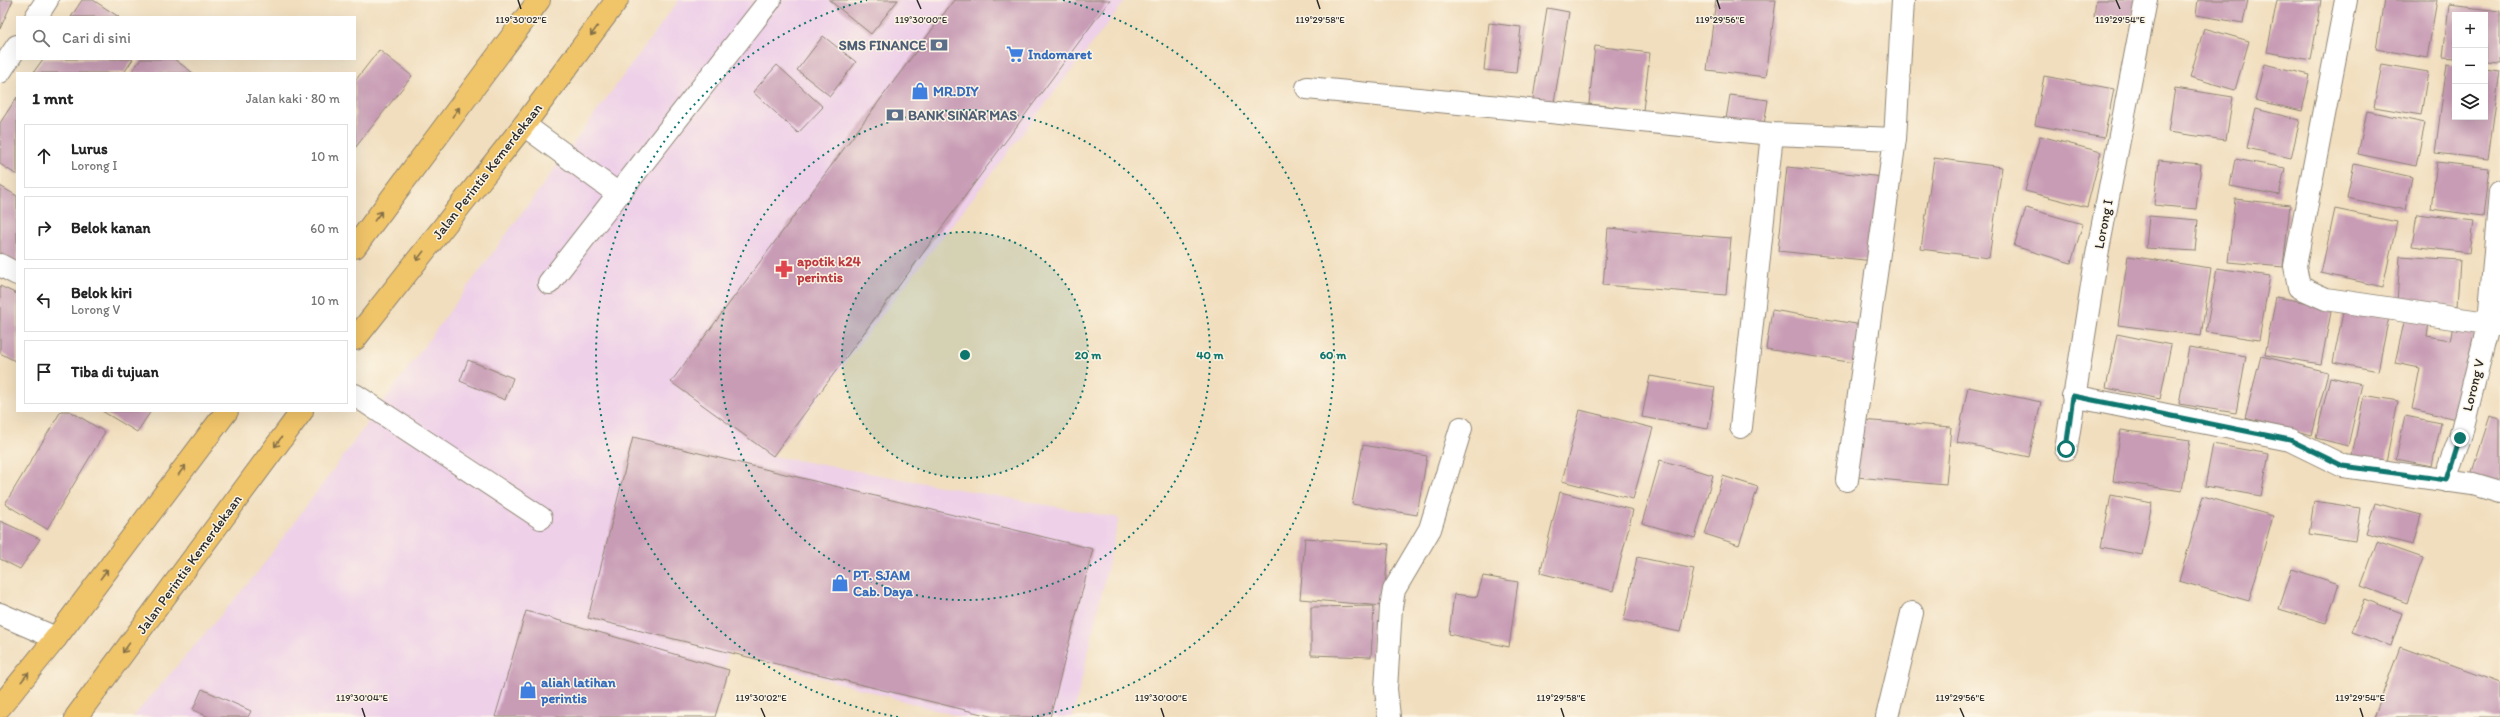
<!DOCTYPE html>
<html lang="id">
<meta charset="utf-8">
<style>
body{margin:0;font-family:Itim,sans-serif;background:#f2f2f2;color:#222}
.controls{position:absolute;right:12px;top:12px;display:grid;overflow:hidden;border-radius:0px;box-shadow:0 4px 16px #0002}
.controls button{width:36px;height:36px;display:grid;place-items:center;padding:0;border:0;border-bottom:1px solid #e0e0e0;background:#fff;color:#222;font:20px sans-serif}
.stop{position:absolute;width:12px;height:12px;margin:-9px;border:3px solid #0f766e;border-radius:50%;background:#fff}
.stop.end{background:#0f766e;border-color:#fff;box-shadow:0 1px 4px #0008}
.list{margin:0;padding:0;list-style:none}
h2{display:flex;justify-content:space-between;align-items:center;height:52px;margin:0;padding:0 16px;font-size:17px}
h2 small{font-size:13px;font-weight:400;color:#767676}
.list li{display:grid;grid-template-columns:26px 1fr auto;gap:12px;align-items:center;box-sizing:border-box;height:64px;margin:0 8px 8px;padding:0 8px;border:1px solid #e0e0e0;border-radius:0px}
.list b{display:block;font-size:15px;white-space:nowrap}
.list p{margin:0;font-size:13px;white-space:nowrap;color:#767676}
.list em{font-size:13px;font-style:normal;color:#767676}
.icon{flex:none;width:22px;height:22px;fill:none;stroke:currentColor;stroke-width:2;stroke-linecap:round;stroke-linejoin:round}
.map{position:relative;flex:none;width:2500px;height:717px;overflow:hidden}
.search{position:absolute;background:#fff;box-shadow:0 4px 16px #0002;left:16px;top:16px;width:340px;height:44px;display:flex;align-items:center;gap:10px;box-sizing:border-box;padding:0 14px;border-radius:0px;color:#767676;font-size:15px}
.panel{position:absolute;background:#fff;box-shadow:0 4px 16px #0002;left:16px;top:72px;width:340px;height:340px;border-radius:0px}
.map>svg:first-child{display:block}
.built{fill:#eed0e8}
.building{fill:#c89cb5}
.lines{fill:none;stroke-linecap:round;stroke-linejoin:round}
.minor-casing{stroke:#8e8474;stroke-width:24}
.highway-casing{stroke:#8e8474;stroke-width:24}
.minor{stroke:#fff;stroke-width:22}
.highway{stroke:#f0c469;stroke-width:22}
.oneway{stroke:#847047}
.route{stroke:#0f766e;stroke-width:5}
.ticks{fill:none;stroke:#2b2b2b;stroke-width:1.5}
.ring{fill:none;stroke:#0f766e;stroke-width:2;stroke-dasharray:2 4}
.labels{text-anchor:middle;stroke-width:3;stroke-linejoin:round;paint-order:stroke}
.service-label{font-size:14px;font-weight:bold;fill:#4e5e75;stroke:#fcf5e5;text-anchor:end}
.shop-label{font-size:14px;font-weight:bold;fill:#366cbe;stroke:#fcf5e5;text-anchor:start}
.street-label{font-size:14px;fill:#2b2b2b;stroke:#fcf5e5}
.health-label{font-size:14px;font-weight:bold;fill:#be3a42;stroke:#fcf5e5;text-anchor:start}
.ticks-label{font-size:10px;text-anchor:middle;fill:#2b2b2b;stroke:#fcf5e5;stroke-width:3;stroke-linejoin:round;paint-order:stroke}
.centre{fill:#0f766e;stroke:#fcf5e5;stroke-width:2}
.ring-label{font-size:12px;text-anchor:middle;font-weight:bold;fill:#0f766e;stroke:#fcf5e5;stroke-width:3;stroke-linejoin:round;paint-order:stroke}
</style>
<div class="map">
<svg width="2500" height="717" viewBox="0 0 2500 717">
<rect width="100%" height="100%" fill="#fcf5e5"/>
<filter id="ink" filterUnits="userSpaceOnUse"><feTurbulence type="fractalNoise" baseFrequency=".025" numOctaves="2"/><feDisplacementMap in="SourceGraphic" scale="8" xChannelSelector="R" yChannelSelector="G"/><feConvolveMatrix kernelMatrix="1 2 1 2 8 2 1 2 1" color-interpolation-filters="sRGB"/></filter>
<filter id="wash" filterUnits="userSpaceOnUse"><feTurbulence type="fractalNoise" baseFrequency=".012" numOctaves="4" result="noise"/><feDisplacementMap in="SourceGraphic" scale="16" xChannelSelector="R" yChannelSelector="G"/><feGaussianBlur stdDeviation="0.9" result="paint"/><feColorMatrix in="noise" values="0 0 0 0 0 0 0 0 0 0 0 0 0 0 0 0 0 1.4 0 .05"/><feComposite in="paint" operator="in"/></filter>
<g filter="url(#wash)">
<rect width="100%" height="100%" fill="#f1debe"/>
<path class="built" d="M679,0H1126L773,456L1119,518L1073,717H961L729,652L711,717H133L257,573Z"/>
<g id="blocks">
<path class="building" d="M0,0H13L0,29Z
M82,0H93L119,17H71Z
M829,0H898L871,34Z
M954,0H1110L773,456L671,382Z
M1716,0H1776L1766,77L1707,70Z
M2096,0H2135L2133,21L2094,17Z
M2198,0H2248L2243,23L2196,15Z
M2277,0H2321L2311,60L2267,52Z
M2384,0H2437L2427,58L2376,49Z
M2449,5L2500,11V63L2485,62V15H2455V58L2443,57Z
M1547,8L1569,12L1553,108L1532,105Z
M1489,23L1521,27L1516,73L1484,70Z
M2204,28L2249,41L2235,90L2190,77Z
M823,36L856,62L830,96L797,70Z
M1595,46L1650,53L1643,110L1589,104Z
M379,50L412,76L355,148V81Z
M43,59H133L124,73H33Z
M141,59H174L193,73H131Z
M2264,64L2310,75L2302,111L2255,100Z
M2382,64L2428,72L2421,115L2374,107Z
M2447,64L2455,65V117H2485V69L2500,71L2488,159L2435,153Z
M777,65L823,107L798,133L753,92Z
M2044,76L2114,89L2104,138L2035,125Z
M2175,88L2233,97L2226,140L2168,132Z
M1730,95L1768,100L1764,124L1726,119Z
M17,97V175L0,164V123Z
M2256,109L2300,120L2291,158L2247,148Z
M2367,111L2425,123L2416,166L2358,154Z
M2040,136L2101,152L2087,207L2025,191Z
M1934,158L2002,167L1989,258L1921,249Z
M2235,159L2285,168L2279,195L2230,186Z
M2159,160L2201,164L2196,209L2154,205Z
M2437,162L2489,168L2483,216L2431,209Z
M2354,164L2412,177L2405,210L2347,198Z
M1787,167L1883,177L1874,261L1778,251Z
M0,186L17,196V265L0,255Z
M2235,199L2290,205L2283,267L2228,262Z
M2026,208L2083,224L2071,263L2014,246Z
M2335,209L2397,222L2383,287L2321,273Z
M2417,214L2474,221L2470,253L2412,246Z
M2149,216L2198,220L2195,251L2146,248Z
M1608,228L1731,238L1726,295L1603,285Z
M2128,256L2211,268L2201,336L2118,325Z
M2400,256L2460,260L2457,307L2397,303Z
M2217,268L2270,276L2259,340L2206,332Z
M0,286L17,294V362L0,353Z
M2276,297L2332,307L2321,364L2265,355Z
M2344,308L2389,317L2378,371L2333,362Z
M1772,310L1862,325L1855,363L1766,349Z
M2405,318L2429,323L2427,336L2450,340L2453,326L2475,331L2456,419L2412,409L2420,368L2395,363Z
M2117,334L2171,345L2160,399L2106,388Z
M2189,347L2246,356L2236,413L2179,404Z
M2261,356L2328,372L2312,435L2245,418Z
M468,360L513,378L505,400L460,381Z
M1650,376L1715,387L1708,429L1642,417Z
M2330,377L2362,384L2348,446L2316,438Z
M1968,387L2041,402L2029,457L1957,442Z
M2364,395L2398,401L2386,462L2352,456Z
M1580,410L1653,428L1633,499L1562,481Z
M61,411H70L105,432L47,529L5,504Z
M102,411H151L137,432Z
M2405,416L2441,423L2432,466L2396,459Z
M2490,416L2500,419V488L2470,478Z
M1860,420L1951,427L1946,485L1856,477Z
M2121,430L2190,440L2182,491L2113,481Z
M633,437L1093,549L1050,717H994L588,618Z
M2213,444L2269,454L2261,496L2205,486Z
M1363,445L1427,456L1417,515L1352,504Z
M1660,460L1713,475L1695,538L1642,523Z
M1723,476L1758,487L1739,545L1705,534Z
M1560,492L1633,510L1613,591L1540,573Z
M2111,495L2152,503L2142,555L2101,547Z
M2203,496L2273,516L2249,601L2179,581Z
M2314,501L2360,508L2355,541L2309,534Z
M2375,503L2421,515L2413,545L2366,533Z
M0,521L40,539L20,569L0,559Z
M1305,538L1389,544L1383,606L1300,599Z
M2377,542L2423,558L2407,603L2361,586Z
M1637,557L1694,569L1680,632L1624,620Z
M2292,569L2339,584L2326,623L2279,609Z
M1483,576L1518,582L1509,647L1449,634L1454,594L1477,597Z
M2364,599L2402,613L2391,646L2352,632Z
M1374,606L1371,657L1311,655V607Z
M526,611L729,670L715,717H495Z
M2400,647L2500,683V717H2374Z
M202,689L251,711L248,717H209L193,710Z"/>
</g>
</g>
<g filter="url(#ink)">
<use href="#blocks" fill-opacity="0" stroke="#8e8474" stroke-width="1"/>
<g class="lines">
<g class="minor-casing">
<path id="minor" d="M2346,0L2295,266L2299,287L2326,299L2500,325
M36,17L47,0
M0,72L17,46
M1307,88L1772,134L1895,139
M524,125L617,193
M0,265L17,274
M549,283L770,0
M355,395L541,518
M2073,396L2290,440L2343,466L2473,484L2500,492
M1741,427L1772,134
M2066,449L2096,260L2146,0
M1847,480L1895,139L1903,0
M2447,481L2449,467L2460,438L2489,322L2500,192
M0,614L56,638
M1389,717L1386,689L1391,607L1394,590L1430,529L1461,428
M1887,717L1912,613"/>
</g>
<g class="highway-casing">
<path id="highway" d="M355,247L539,0
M355,339L524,125L617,0
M0,707L56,638L227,411
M76,717L302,411"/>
</g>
<use href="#minor" class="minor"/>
<use href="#highway" class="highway"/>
</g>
<defs><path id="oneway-shaft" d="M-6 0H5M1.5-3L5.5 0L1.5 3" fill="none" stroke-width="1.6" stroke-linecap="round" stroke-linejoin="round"/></defs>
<g class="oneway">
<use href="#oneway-shaft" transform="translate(594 31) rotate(126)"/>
<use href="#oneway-shaft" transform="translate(456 112) rotate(-53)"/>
<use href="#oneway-shaft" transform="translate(378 216) rotate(-53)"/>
<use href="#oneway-shaft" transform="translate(420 256) rotate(128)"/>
<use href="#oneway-shaft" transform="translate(278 442) rotate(126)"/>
<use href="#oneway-shaft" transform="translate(182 470) rotate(-53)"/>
<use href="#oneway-shaft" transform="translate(104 574) rotate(-53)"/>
<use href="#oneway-shaft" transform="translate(126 648) rotate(126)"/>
<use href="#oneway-shaft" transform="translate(25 677) rotate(-51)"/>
</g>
</g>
<g class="lines" filter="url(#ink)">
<path class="route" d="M2066,449L2073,396L2290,440L2343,466L2447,480L2460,438"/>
</g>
<path class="ticks" d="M518,0L521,9M917,0L921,9M1317,0L1320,9M1717,0L1720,9M2116,0L2120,9M362,708L365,717M761,708L765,717M1161,708L1164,717M1561,708L1564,717M1960,708L1964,717M2360,708L2363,717"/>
<circle cx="965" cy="355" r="123" fill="#0f766e" fill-opacity=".12"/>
<g class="ring">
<circle cx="965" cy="355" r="123"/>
<circle cx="965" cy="355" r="245"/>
<path d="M898 717A368 368 0 0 1 867 0M1063 0A368 368 0 0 1 1032 717"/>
</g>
<defs>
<g id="bank-bare" transform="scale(1.38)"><path d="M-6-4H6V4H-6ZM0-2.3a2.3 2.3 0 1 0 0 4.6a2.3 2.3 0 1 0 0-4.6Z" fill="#5c6f8a" stroke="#fcf5e5" stroke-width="2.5" paint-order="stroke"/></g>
<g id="supermarket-bare" transform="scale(1.38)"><path d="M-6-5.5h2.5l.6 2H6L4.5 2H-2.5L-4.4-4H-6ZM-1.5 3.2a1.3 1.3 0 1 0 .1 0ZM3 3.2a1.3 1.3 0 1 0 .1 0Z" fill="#3f7fe0" stroke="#fcf5e5" stroke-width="2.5" paint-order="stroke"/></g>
<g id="shop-bare" transform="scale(1.38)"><path d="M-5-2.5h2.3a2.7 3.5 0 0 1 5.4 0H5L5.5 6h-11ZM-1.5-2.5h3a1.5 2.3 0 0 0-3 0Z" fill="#3f7fe0" stroke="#fcf5e5" stroke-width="2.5" paint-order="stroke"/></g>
<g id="pharmacy-bare" transform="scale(1.38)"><path d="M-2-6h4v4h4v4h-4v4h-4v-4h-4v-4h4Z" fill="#e0444e" stroke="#fcf5e5" stroke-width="2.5" paint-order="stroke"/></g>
</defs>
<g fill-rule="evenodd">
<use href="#bank-bare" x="939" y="45"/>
<use href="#supermarket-bare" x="1015" y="54"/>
<use href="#shop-bare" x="920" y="91"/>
<use href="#bank-bare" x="895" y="115"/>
<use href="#pharmacy-bare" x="784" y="269"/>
<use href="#shop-bare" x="840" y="583"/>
<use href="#shop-bare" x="528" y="690"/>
</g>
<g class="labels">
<g class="service-label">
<text x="926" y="50">SMS FINANCE</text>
<text x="908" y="120" text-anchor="start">BANK SINAR MAS</text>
</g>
<g class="shop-label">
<text x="1028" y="59">Indomaret</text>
<text x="933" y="96">MR.DIY</text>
<text x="853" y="580">PT. SJAM<tspan x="853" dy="16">Cab. Daya</tspan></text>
<text x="541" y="687">aliah latihan<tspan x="541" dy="16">perintis</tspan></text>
</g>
<g class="street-label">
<text transform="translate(487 171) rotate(-52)" y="5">Jalan Perintis Kemerdekaan</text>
<text transform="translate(2103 224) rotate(-79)" y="5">Lorong I</text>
<text transform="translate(2473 385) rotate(-76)" y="5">Lorong V</text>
<text transform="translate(189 564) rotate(-54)" y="5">Jalan Perintis Kemerdekaan</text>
</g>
<g class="health-label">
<text x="797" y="266">apotik k24<tspan x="797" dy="16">perintis</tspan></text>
</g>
</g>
<g class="ticks-label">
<text x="521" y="23">119°30'02"E</text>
<text x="921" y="23">119°30'00"E</text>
<text x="1320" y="23">119°29'58"E</text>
<text x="1720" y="23">119°29'56"E</text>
<text x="2120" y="23">119°29'54"E</text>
<text x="362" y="701">119°30'04"E</text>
<text x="761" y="701">119°30'02"E</text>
<text x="1161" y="701">119°30'00"E</text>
<text x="1561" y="701">119°29'58"E</text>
<text x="1960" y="701">119°29'56"E</text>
<text x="2360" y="701">119°29'54"E</text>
</g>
<circle cx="965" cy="355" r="6" class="centre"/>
<g class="ring-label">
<text x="1088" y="359">20 m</text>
<text x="1210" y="359">40 m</text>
<text x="1333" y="359">60 m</text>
</g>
</svg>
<div class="controls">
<button>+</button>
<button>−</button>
<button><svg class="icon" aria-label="layers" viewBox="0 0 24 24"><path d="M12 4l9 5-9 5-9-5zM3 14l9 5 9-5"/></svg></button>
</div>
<div class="stop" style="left:2066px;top:449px"></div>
<div class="stop end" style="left:2460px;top:438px"></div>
<div class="search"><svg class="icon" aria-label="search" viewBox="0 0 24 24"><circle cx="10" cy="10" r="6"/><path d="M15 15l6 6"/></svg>Cari di sini</div>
<section class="panel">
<h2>1 mnt<small>Jalan kaki · 80 m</small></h2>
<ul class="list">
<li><svg class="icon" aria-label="ahead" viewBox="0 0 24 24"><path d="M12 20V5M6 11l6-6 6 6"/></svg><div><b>Lurus</b><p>Lorong I</p></div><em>10 m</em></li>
<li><svg class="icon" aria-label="right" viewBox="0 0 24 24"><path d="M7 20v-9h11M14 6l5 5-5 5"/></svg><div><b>Belok kanan</b></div><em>60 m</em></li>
<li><svg class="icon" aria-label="left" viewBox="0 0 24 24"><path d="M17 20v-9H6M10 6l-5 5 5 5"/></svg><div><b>Belok kiri</b><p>Lorong V</p></div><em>10 m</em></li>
<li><svg class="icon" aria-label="arrive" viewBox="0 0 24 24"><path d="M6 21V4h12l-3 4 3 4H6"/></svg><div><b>Tiba di tujuan</b></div></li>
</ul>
</section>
</div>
